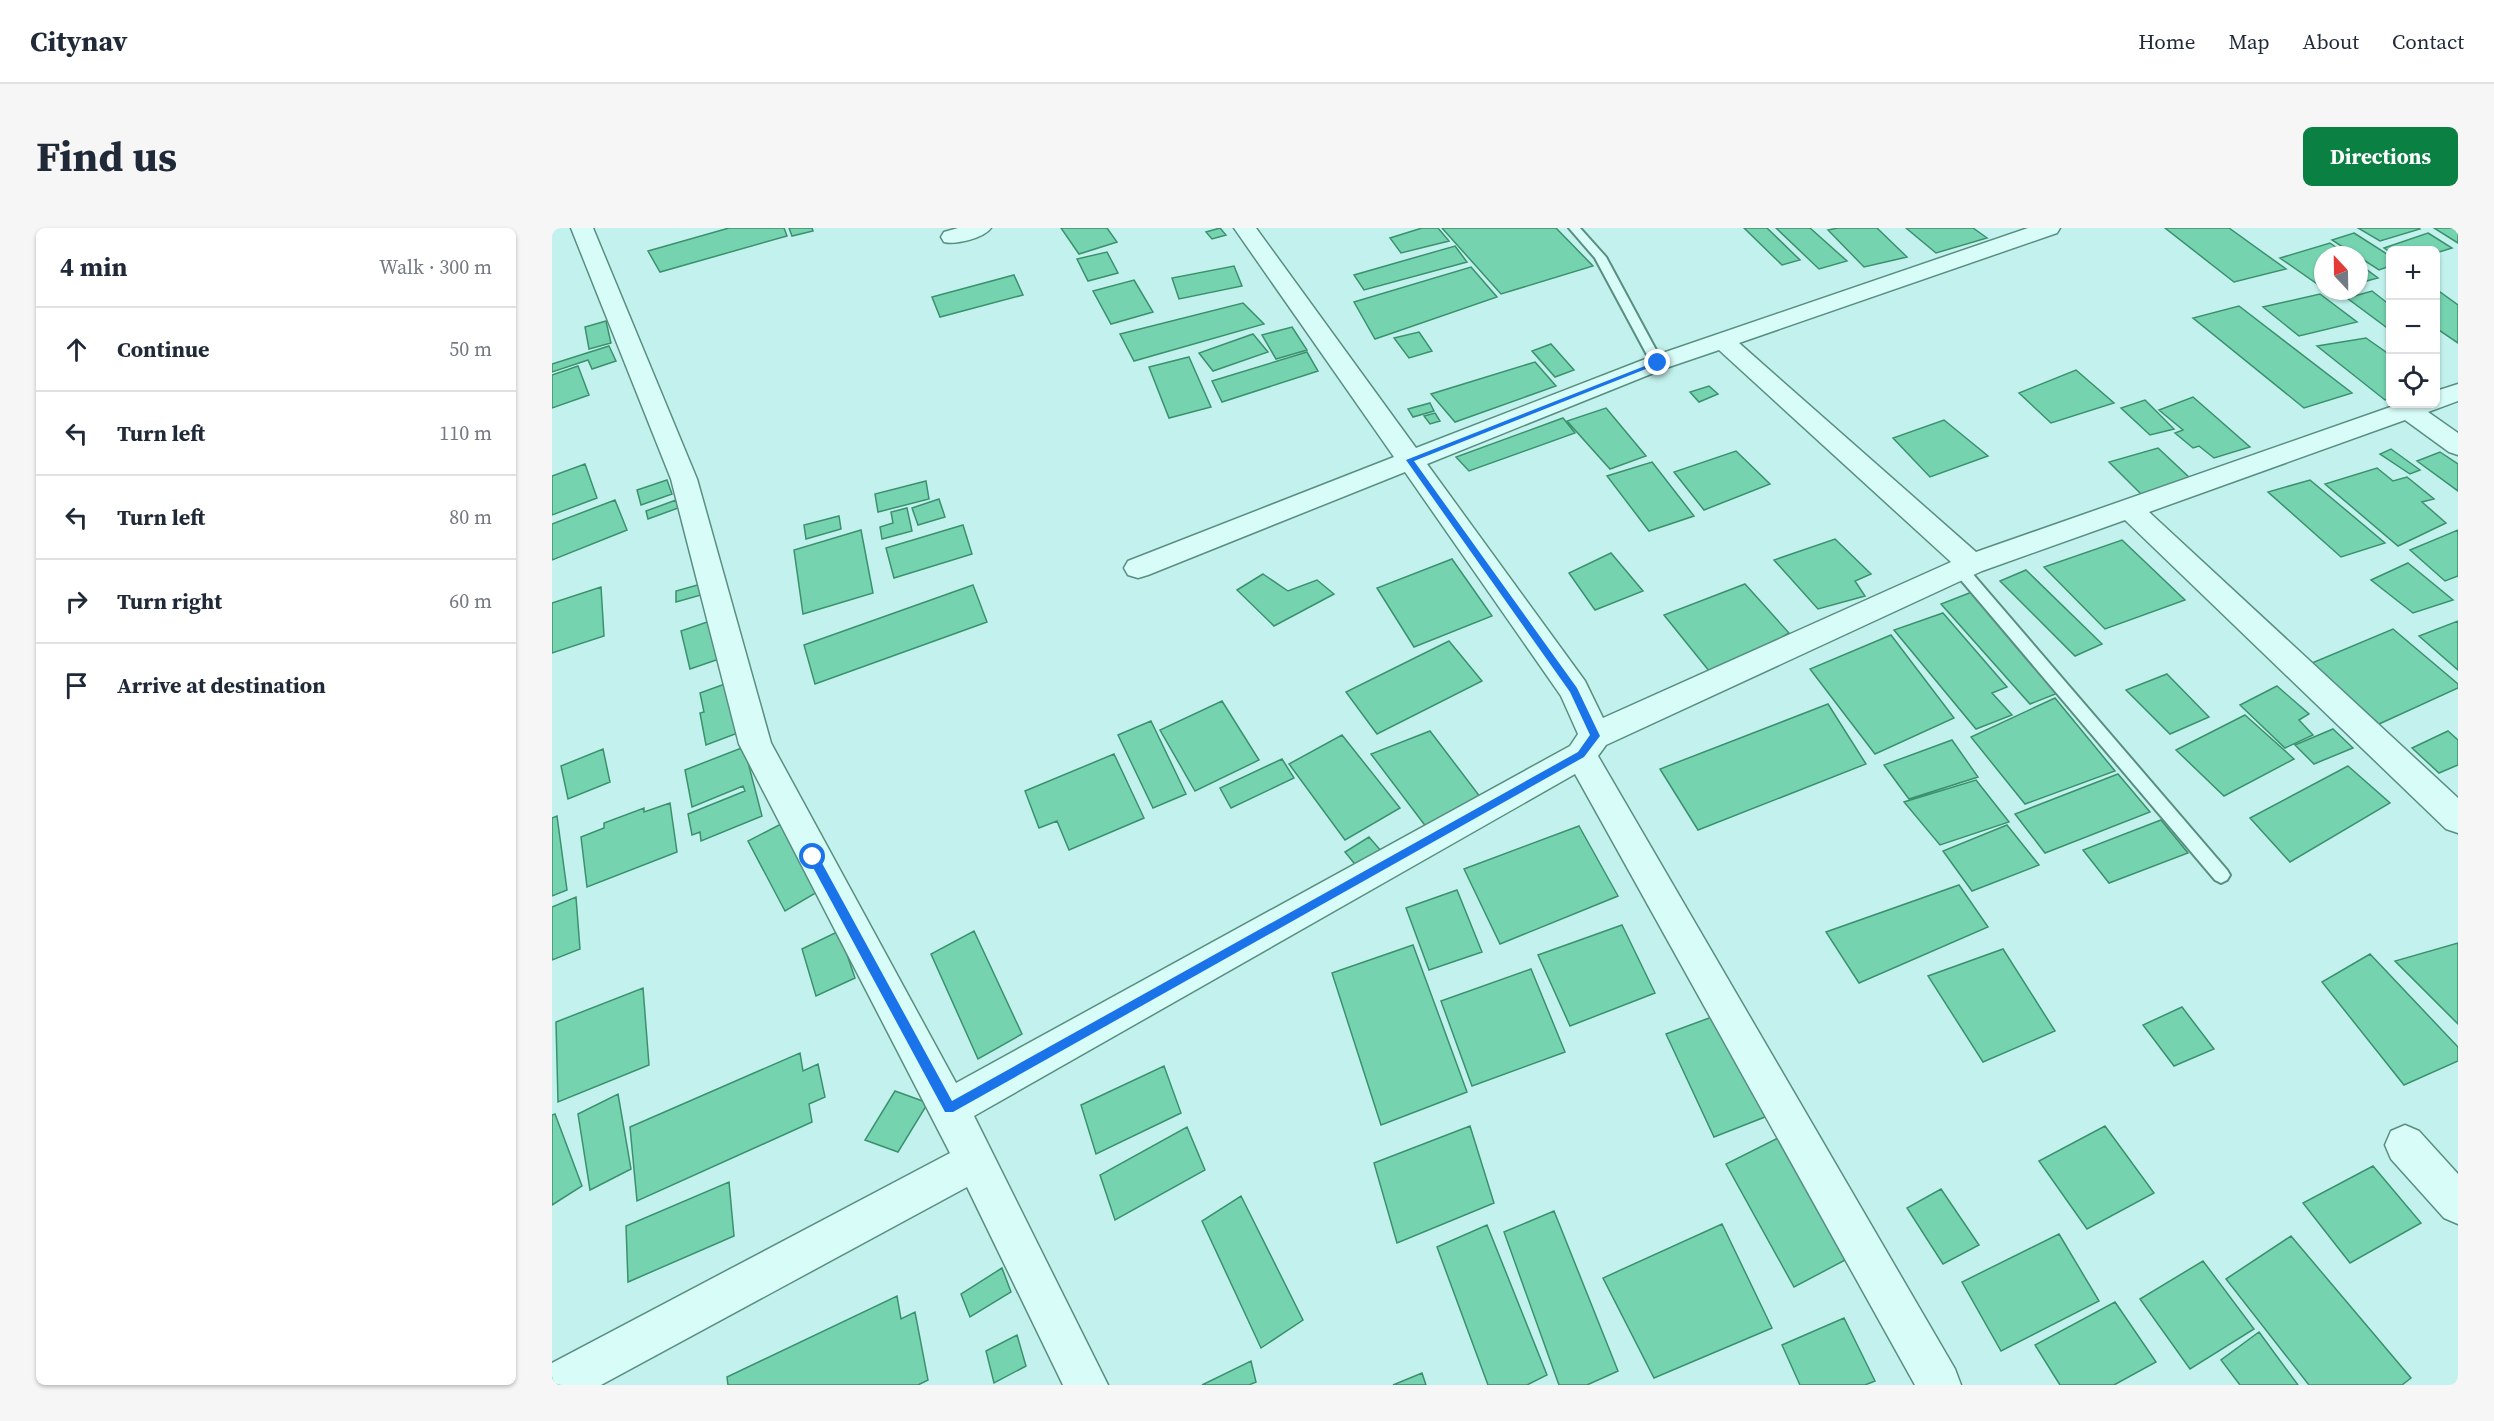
<!DOCTYPE html>
<meta charset="utf-8">
<style>
body{margin:0;font-family:"Source Serif 4",serif;background:#f6f6f7;color:#1f2937}
.controls{position:absolute;right:18px;top:18px;display:grid;overflow:hidden;border-radius:9px;box-shadow:0 2px 4px #0004}
.controls button{width:54px;height:54px;display:grid;place-items:center;padding:0;border:0;border-bottom:2px solid #e0e1e3;background:#fff;color:#1f2937;font:30px sans-serif}
.compass{position:absolute;left:1762px;top:18px;width:54px;height:54px;border-radius:50%;background:#fff;box-shadow:0 2px 4px #0004;rotate:338deg}
.stop{position:absolute;width:18px;height:18px;margin:-14px;border:4px solid #1a73e8;border-radius:50%;background:#fff}
.stop.end{background:#1a73e8;border-color:#fff;box-shadow:0 2px 6px #0008}
.list{margin:0;padding:0;list-style:none}
h2{display:flex;justify-content:space-between;align-items:center;height:78px;margin:0;padding:0 24px;font-size:26px}
h2 small{font-size:20px;font-weight:400;color:#747a83}
.list li{display:grid;grid-template-columns:39px 1fr auto;gap:18px;align-items:center;box-sizing:border-box;height:84px;padding:0 24px;border-top:2px solid #e0e1e3}
.list b{display:block;font-size:22px;white-space:nowrap}
.list em{font-size:20px;font-style:normal;color:#747a83}
.icon{flex:none;width:33px;height:33px;fill:none;stroke:currentColor;stroke-width:2;stroke-linecap:round;stroke-linejoin:round}
.map{position:relative;flex:none;width:1906px;height:1157px;overflow:hidden;border-radius:9px}
header{display:flex;align-items:center;gap:36px;box-sizing:border-box;height:84px;padding:0 30px;background:#fff;border-bottom:2px solid #e0e1e3}
header strong{font-size:28px}
nav{display:flex;gap:33px;margin-inline-start:auto;font-size:21px}
.intro{display:flex;align-items:center;justify-content:space-between;box-sizing:border-box;height:144px;padding:0 36px}
h1{margin:0;font-size:42px}
.button{padding:15px 27px;border-radius:9px;background:#0b8043;color:#fff;font-size:21px;font-weight:700}
main{display:flex;gap:36px;padding:0 36px}
aside{flex:1;background:#fff;border-radius:9px;box-shadow:0 2px 4px #0004}
.map>svg:first-child{display:block}
.building{fill:#75d4af;stroke:#3b916e;stroke-width:1.5}
.lines{fill:none;stroke-linecap:round;stroke-linejoin:round}
.lane-casing{stroke:#588f80;stroke-width:4}
.street-casing{stroke:#588f80;stroke-width:3}
.lane{fill:#d8fcf8;fill-rule:evenodd}
.street{fill:#d8fcf8;fill-rule:evenodd}
.route{fill:#1a73e8}
</style>
<header>
<strong>Citynav</strong>
<nav><a>Home</a><a>Map</a><a>About</a><a>Contact</a></nav>
</header>
<div class="intro"><h1>Find us</h1><a class="button">Directions</a></div>
<main>
<aside>
<h2>4 min<small>Walk · 300 m</small></h2>
<ul class="list">
<li><svg class="icon" aria-label="ahead" viewBox="0 0 24 24"><path d="M12 20V5M6 11l6-6 6 6"/></svg><div><b>Continue</b></div><em>50 m</em></li>
<li><svg class="icon" aria-label="left" viewBox="0 0 24 24"><path d="M17 20v-9H6M10 6l-5 5 5 5"/></svg><div><b>Turn left</b></div><em>110 m</em></li>
<li><svg class="icon" aria-label="left" viewBox="0 0 24 24"><path d="M17 20v-9H6M10 6l-5 5 5 5"/></svg><div><b>Turn left</b></div><em>80 m</em></li>
<li><svg class="icon" aria-label="right" viewBox="0 0 24 24"><path d="M7 20v-9h11M14 6l5 5-5 5"/></svg><div><b>Turn right</b></div><em>60 m</em></li>
<li><svg class="icon" aria-label="arrive" viewBox="0 0 24 24"><path d="M6 21V4h12l-3 4 3 4H6"/></svg><div><b>Arrive at destination</b></div></li>
</ul>
</aside>
<div class="map">
<svg width="1906" height="1157" viewBox="0 0 1906 1157">
<rect width="100%" height="100%" fill="#c3f2ee"/>
<path class="building" d="M177,0H232L235,8L108,44L96,23Z
M237,0H260L261,3L240,8Z
M509,0H555L565,14L527,26Z
M668,0L674,7L660,11L654,4Z
M870,0H886L897,13L849,25L838,10Z
M890,0H1004L1041,38L949,66Z
M1192,0H1215L1248,32L1230,37Z
M1224,0H1258L1295,33L1267,41Z
M1286,0H1325L1355,29L1312,39L1276,2Z
M1354,0H1421L1435,10L1384,25Z
M1613,0H1677L1734,41L1682,54Z
M1806,0H1867L1868,1L1828,13Z
M1882,0H1906V15Z
M1802,5L1838,28V38L1827,42L1807,29V27H1803L1780,12Z
M1876,5L1900,20L1884,25V22L1838,24L1832,20Z
M1778,15L1795,27H1771V60L1728,30Z
M903,18L915,34L812,62L802,47Z
M555,24L566,45L536,53L525,31Z
M1807,36L1826,50L1807,55Z
M682,38L690,58L627,71L620,50Z
M919,39L945,69L823,111L802,74Z
M462,47L471,67L388,89L380,69Z
M582,52L601,84L559,96L541,63Z
M1884,61L1906,77V115L1884,100Z
M1820,63L1838,77V102L1795,70Z
M1768,66L1805,94L1747,108L1711,79Z
M691,75L712,96L582,133L568,106Z
M1687,78L1800,165L1752,180L1641,90Z
M54,93L59,115L37,121L33,99Z
M740,99L755,122L724,131L710,107Z
M867,104L880,123L857,130L842,110Z
M701,106L716,124L661,143L647,125Z
M1814,110L1838,127V170L1833,172L1765,118Z
M999,116L1022,142L1003,149L980,123Z
M57,118L64,133L40,141L36,132L0,144V136Z
M755,124L766,143L670,174L660,153Z
M637,129L659,179L617,190L597,139Z
M983,134L1004,158L903,194L879,166Z
M26,138L37,167L0,180V147Z
M1524,142L1562,175L1499,195L1467,165Z
M1157,158L1166,166L1147,174L1138,164Z
M1641,169L1698,219L1662,230L1647,218L1641,220L1623,205L1631,202L1607,182Z
M1593,172L1622,201L1598,207L1569,180Z
M878,175L882,183L861,189L856,181Z
M1054,180L1094,228L1058,241L1015,193Z
M883,185L888,193L878,196L872,188Z
M1011,190L1023,205L917,243L904,229Z
M1392,192L1436,228L1378,249L1341,210Z
M1606,220L1640,252L1590,267L1557,234Z
M1839,221L1868,242L1858,246L1828,226Z
M1184,223L1218,256L1152,282L1122,244Z
M1888,224L1906,236V263L1865,233Z
M1100,234L1142,288L1097,303L1055,248Z
M33,236L45,270L0,287V248Z
M1825,240L1841,253L1855,249L1882,271L1870,274L1894,295L1846,318L1773,256Z
M115,252L120,266L89,277L85,262Z
M1758,252L1833,315L1789,329L1716,264Z
M374,253L377,271L326,284L323,266Z
M387,271L393,289L366,297L360,280Z
M63,272L75,302L0,332V296Z
M124,272L126,280L96,291L94,283Z
M355,280L360,303L330,311L328,299L341,295L339,284Z
M287,288L289,301L254,311L252,297Z
M411,297L420,326L342,350L334,320Z
M309,302L321,365L251,386L242,322Z
M1906,302V348L1893,353L1858,322Z
M1283,311L1319,346L1303,353L1313,368L1266,381L1222,332Z
M1570,312L1633,372L1553,401L1492,339Z
M1059,325L1091,363L1043,382L1017,345Z
M900,331L940,388L862,419L825,360Z
M1856,335L1901,372L1861,385L1819,352Z
M1474,342L1550,416L1523,428L1448,353Z
M711,346L736,363L765,352L782,366L722,398L685,362Z
M149,356V367L124,374V363Z
M1193,356L1237,405L1162,449L1112,387Z
M421,357L435,394L263,456L252,417Z
M49,359L52,408L0,425V375Z
M1420,364L1511,463L1478,476L1389,376Z
M1391,385L1455,459L1440,465L1460,487L1424,501L1342,402Z
M161,392L170,430L138,441L129,403Z
M1906,393V442L1867,408Z
M1841,401L1906,456V460L1827,496L1760,435Z
M1339,407L1402,490L1323,526L1258,441Z
M897,413L930,453L825,506L794,464Z
M1615,446L1657,489L1618,506L1574,462Z
M181,453L191,503L154,517L148,485L152,484L148,465Z
M1725,458L1757,486L1747,492L1761,507L1733,520L1688,477Z
M1503,470L1563,543L1473,576L1419,509Z
M670,473L707,532L643,563L608,502Z
M1276,476L1314,536L1146,602L1108,541Z
M1693,487L1742,531L1672,568L1624,522Z
M599,493L634,566L601,580L566,507Z
M1781,501L1801,520L1762,536L1743,517Z
M878,503L929,570L875,600L819,526Z
M1896,503L1906,512V537L1887,545L1860,520Z
M790,507L848,580L793,612L737,536Z
M1400,512L1426,549L1357,571L1332,537Z
M192,519L210,588L149,613L148,604L140,607L136,586L193,563L191,558L140,579L133,542Z
M51,521L58,554L16,571L9,538Z
M562,526L592,590L517,622L505,593L487,600L473,563Z
M730,531L742,550L679,580L668,560Z
M1796,538L1838,575L1738,634L1698,590Z
M1566,546L1598,584L1493,625L1463,586Z
M1424,552L1457,594L1388,617L1352,574Z
M118,575L125,624L35,659L29,609L52,600V595L92,580V584Z
M5,588L15,662L0,668V590Z
M1609,592L1636,625L1557,655L1531,622Z
M229,596L267,663L233,683L196,613Z
M1455,597L1487,637L1420,663L1391,623Z
M1027,598L1066,668L948,716L912,641Z
M817,609L830,624L806,640L793,624Z
M1407,657L1436,699L1307,755L1274,704Z
M905,662L930,724L877,742L854,680Z
M24,669L28,721L0,732V679Z
M1070,697L1103,765L1018,798L986,727Z
M287,703L303,750L264,768L250,721Z
M422,703L470,806L426,831L379,726Z
M1906,715V796L1843,733Z
M861,717L915,864L829,897L780,745Z
M1451,721L1503,803L1431,834L1376,748Z
M1818,726L1906,819V833L1852,857L1770,754Z
M979,741L1013,824L920,858L889,773Z
M91,760L97,837L6,874L4,794Z
M1630,779L1662,821L1622,838L1591,797Z
M1168,786L1218,887L1162,909L1114,806Z
M248,825L251,843L266,836L273,869L257,876L260,894L85,973L78,899Z
M612,838L629,885L544,926L529,877Z
M343,863L376,875L346,924L313,912Z
M66,866L79,941L38,962L26,886Z
M3,886L30,958L0,977V887Z
M918,898L942,975L845,1015L822,935Z
M1553,898L1602,965L1535,1001L1487,933Z
M635,899L653,942L563,992L548,947Z
M1226,910L1297,1030L1242,1059L1174,936Z
M1821,938L1869,995L1798,1035L1751,975Z
M177,954L182,1008L76,1054L74,998Z
M1389,961L1427,1017L1391,1036L1355,980Z
M689,968L751,1092L709,1120L650,993Z
M1002,983L1066,1143L1035,1157H1007L952,1004Z
M1170,996L1220,1100L1102,1150L1051,1050Z
M935,997L995,1147L975,1157H936L885,1019Z
M1507,1006L1547,1073L1449,1123L1410,1054Z
M1739,1008L1859,1150L1850,1157H1757L1674,1051Z
M1651,1033L1702,1101L1638,1141L1588,1071Z
M450,1040L459,1064L418,1089L409,1066Z
M345,1068L349,1091L363,1084L376,1152L366,1157H176L175,1149Z
M1563,1074L1604,1134L1562,1157H1508L1483,1117Z
M1292,1090L1323,1153L1313,1157H1248L1230,1117Z
M1707,1104L1746,1157H1688L1669,1132Z
M465,1107L474,1138L442,1155L434,1123Z
M699,1133L704,1154L697,1157H650Z
M870,1145L874,1157H841Z"/>
<g class="lines">
<g class="lane-casing">
<path id="lane" d="M1017,0H1028L1054,29L1111,135L1109,138H1101L1043,30Z
M1408,336L1413,337L1675,642L1678,647L1675,652L1669,655L1663,652L1403,345L1401,341L1403,337Z"/>
</g>
<g class="street-casing">
<path id="street" d="M19,0H41L145,251L219,515L404,855L1018,518L1026,506L1009,468L853,244L596,347L586,350L576,347L572,340L576,333L842,229L682,0H704L864,220L1096,130L1476,0H1508L1505,5L1187,115L1424,324L1847,176H1884V163L1906,156V173L1876,184L1906,205V227L1897,224L1853,192L1597,284L1906,570V605L1894,601L1573,292L1430,343L1054,517L1046,528L1403,1141L1409,1157H1363L1023,546L422,888L556,1157H511L415,959L49,1157H0V1135L398,925L187,516L119,251ZM1167,122L1399,334L1051,490L1033,453L875,236L1114,140Z
M406,0H439C432,10 404,17 392,14L389,9L392,4Z
M1853,897L1867,903L1906,946V996L1892,990L1839,931L1833,917L1839,903Z"/>
</g>
<use href="#lane" class="lane"/>
<use href="#street" class="street"/>
</g>
<path class="route" d="M1103,134L1109,135L862,233L1025,460L1048,508L1032,529L401,884H393L257,632V626H265L400,873L1026,524L1038,507L1018,464L854,232Z"/>
</svg>
<div class="controls">
<button>+</button>
<button>−</button>
<button><svg class="icon" aria-label="locate" viewBox="0 0 24 24"><circle cx="12" cy="12" r="6"/><path d="M12 2v4M12 18v4M2 12h4M18 12h4"/></svg></button>
</div>
<svg class="compass" viewBox="-18 -18 36 36"><path d="M0-13l5 13h-10z" fill="#e53935"/><path d="M0 13l5-13h-10z" fill="#747a83"/></svg>
<div class="stop" style="left:261px;top:629px"></div>
<div class="stop end" style="left:1106px;top:135px"></div>
</div>
</main>
